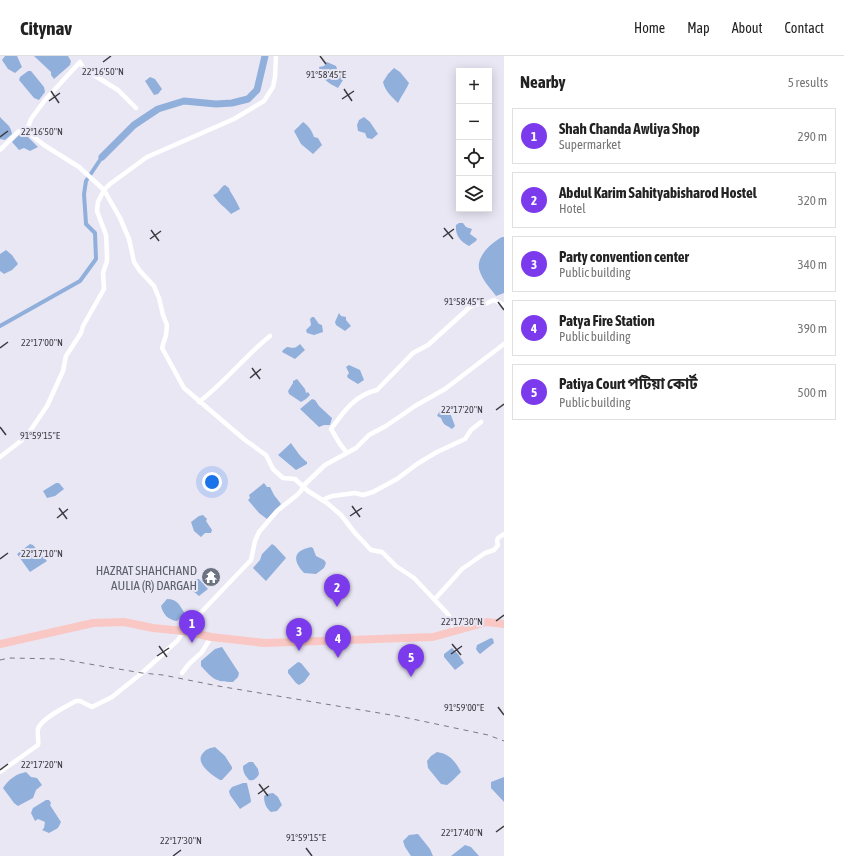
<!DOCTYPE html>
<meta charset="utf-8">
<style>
body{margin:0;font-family:"Asap Condensed","Noto Sans Bengali",sans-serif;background:#f2f2f2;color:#222}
.controls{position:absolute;right:12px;top:12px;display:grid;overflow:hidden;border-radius:0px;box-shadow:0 2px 10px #0003}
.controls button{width:36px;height:36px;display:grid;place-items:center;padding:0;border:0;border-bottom:1px solid #e0e0e0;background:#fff;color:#222;font:20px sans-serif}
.you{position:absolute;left:212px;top:426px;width:14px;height:14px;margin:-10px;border:3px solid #fff;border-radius:50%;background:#1a73e8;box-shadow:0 0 0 6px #1a73e833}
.badge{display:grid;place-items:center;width:26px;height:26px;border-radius:50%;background:#7c3aed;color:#fff;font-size:13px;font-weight:700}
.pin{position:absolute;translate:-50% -33px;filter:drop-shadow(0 1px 2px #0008)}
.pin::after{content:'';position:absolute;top:21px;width:14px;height:12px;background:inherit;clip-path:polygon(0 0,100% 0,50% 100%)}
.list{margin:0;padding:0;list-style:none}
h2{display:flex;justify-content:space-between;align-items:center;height:52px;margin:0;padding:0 16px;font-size:17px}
h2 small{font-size:13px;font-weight:400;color:#767676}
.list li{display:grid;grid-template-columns:26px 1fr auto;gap:12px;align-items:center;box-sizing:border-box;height:56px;margin:0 8px 8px;padding:0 8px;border:1px solid #e0e0e0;border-radius:0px}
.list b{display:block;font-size:15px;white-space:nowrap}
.list p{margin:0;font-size:13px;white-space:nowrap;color:#767676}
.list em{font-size:13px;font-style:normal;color:#767676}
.icon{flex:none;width:22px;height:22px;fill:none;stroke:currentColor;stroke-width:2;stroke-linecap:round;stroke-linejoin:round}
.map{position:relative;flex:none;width:504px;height:800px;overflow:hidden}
header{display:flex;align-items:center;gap:24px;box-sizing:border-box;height:56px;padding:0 20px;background:#fff;border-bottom:1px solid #e0e0e0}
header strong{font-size:19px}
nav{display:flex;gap:22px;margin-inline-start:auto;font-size:14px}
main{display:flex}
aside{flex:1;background:#fff}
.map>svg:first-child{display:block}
.water{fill:#91afdb}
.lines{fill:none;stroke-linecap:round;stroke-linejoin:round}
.canal{stroke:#91afdb;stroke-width:4}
.river{stroke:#91afdb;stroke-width:7}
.street{stroke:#fff;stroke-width:4.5}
.highway{stroke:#fac8c4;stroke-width:8}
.rail{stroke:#7a7981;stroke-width:1;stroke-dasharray:5 5;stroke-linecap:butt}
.ticks{fill:none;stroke:#3c3b40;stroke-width:1.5}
.labels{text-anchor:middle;stroke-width:4;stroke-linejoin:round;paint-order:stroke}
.worship-label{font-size:13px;fill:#5b616d;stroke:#eae7f5;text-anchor:end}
.ticks-label{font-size:10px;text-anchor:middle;fill:#3c3b40;stroke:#eae7f5;stroke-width:4;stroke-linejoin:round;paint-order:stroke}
</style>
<header>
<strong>Citynav</strong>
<nav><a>Home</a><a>Map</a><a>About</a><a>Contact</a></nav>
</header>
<main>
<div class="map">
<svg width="504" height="800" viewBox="0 0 504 800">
<rect width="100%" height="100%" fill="#eae7f5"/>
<path class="water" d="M5,0H17L22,11L15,17L8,13L2,4Z
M34,0H68L71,5L70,9L54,23L51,19V16Z
M327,6L336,10L339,18L343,19V24L338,32C328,27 320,22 319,11L324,10Z
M394,12L400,16L409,27C406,34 402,39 398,47C391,40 385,35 383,26L388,18Z
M28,15H31L44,31L45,36L39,44L34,42L19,24L20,21Z
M150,21L155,23L162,33L158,38L154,39L145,25Z
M0,61C5,67 11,69 12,78L5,84L0,83Z
M364,61L370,66L378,78L372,83L367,82L365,77L358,75L357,69L359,64Z
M303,66C309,70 312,75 314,81L318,82L322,89L313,98L301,88L294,75Z
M19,79L27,80L38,91L30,95L24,92L19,94L12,86Z
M225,129L229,132L230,135C234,141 237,147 240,153L231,158C225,151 218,147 213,139L217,137L223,130Z
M459,167H463L466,171L472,173L470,178L477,183L476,185L469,190C460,185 455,179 456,169Z
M502,181H504V237L496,240C491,233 483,225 480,216C474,202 491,187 502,181Z
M6,194L12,199L18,208L12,214L4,218L0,215V198Z
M339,257L341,260L346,261V264L351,270L345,275L336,269L335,266Z
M312,261H314L319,268L322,269L323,276L314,279L307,277L306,274L311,269L310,263Z
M300,288L305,294L295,303L282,296L283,294L287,291C293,292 295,293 300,288Z
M349,309L360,314L364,324L358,328L348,322L347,320L349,317L346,311Z
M297,323L305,333L306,337L308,336L310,339L306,343L301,346L289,338L288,335L293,327V325Z
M312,343L315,344L319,350L332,362L330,369H324L319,371L300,353Z
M444,353L449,354L455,370L452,373C446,368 444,371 441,362L437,360L439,356Z
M291,387C295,393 302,403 307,406V408L296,414L278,399Z
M56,427H59L64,433L55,440L47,442L43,435Z
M264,427L267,431H270L274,439L281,448L267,463L259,457L248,444L250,442L249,439Z
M203,459L207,463L206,465L212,474L211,477H205L201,481L194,475L191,466L199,460Z
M30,488L33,489L47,505L30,516L17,498Z
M272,488L275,490L286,502L266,525L253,512L260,504L262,498Z
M311,491L313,492L316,500L324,504L326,507L324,512L316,518L304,517C293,505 292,495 311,491Z
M197,523H199L208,533L199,540L187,530Z
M167,543C178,543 180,550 185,558L177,565C168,564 163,558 161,550Z
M491,582L493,583L494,587L480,598L478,596L476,593L477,589Z
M222,591L239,617L238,621L233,626C215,626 213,623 201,610V605L215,593Z
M452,592L458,598L464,607L455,614L444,601V598Z
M298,606L301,607L310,618L304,626L299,629L296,627L288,617V614Z
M215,691L225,700L232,711V713L222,724H220C212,719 194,707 203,697C206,693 210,692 215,691Z
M437,696C450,698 455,705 461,716L452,725L447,729L441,728L428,712L427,705L431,700Z
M249,706H253L258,713L259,718C257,722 254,725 249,724C245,719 243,717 243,710Z
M26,716L31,721L37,722L42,729L36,734L33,742L18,750L14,747L3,732C9,723 16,718 26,716Z
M504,721V746L491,732V726Z
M243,727H247C248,733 251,741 251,746L240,753L230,739L229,735L232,731Z
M273,737L278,741L282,749L277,755L271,756C266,752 264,747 264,740L267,738Z
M46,744H49L51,747L50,749L61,766L58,772L49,777L42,774L44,772L45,766L38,763L35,765L31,757L33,752Z
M418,778L430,793L433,800H411L405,791L403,785L409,779Z
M465,789L471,791L479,800H451Z"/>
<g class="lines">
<path class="canal" d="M0,270L80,225L96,203L95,177L86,168L84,138L86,125L102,101"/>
<path class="river" d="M102,101L134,69L158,53L184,45L216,48L232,47L248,43L257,34L265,0"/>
<path class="street" d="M26,77L31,63L45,44L80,6L84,13L118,34L136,52
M0,94L19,75L30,78L44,89L79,111L104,134L120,162L129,183L134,206L140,215L154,230L159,242L163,259L167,269L166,279L162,292L184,332L245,384L266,399L273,413L283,422L295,423L308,435L327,447L341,459L355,477L371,494L382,496L396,510L414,522L447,557L451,563L455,575
M199,346C225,326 245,300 270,280
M347,397L340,388L331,373C344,355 355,339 377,334L413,297L428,289L470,251L477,248H485L494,244L504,249
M0,401L26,381L47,350L63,315L66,300L81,277L83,270L104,233L103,217L107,205V197L106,179L97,155L98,146L104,134L110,128L147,101L234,63L264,45L273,31L275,21L276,0
M322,444L332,440L355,437L363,439L373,436L397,423L417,408L437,396L465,383L471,374L481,366
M435,543L462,513L485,497L494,494L498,489L497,485L498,482L504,478
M182,617L189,608L202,596L211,581
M0,716L38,689C39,684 37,678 38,673C41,662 67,650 76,645H80L92,651L112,641L142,617L177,585L188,570L251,504L255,485L259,476L277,455L297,439L301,435L303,430L325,409L356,392L369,379L386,370L415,350L445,333L504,288"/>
<path class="highway" d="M0,588L93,567L124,566L153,572L184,575L211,581L264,587L433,581L487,566L504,568"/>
<path class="rail" d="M0,604L9,602L60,603L142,617L163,619L218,630L403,661L488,679L504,685"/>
</g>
<path class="ticks" d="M320,0L326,8M103,6L111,0M344,33L352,45M51,35L59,47M342,43L354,35M49,45L60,37M0,81L8,75M444,172L453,183M151,174L159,185M443,181L454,173M150,183L161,175M498,246L504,254M0,292L8,286M252,312L260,323M250,322L261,313M496,354L504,348M0,371L6,379M352,450L360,461M59,452L67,463M350,460L362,452M57,462L68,453M0,503L8,497M496,565L504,559M452,588L461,599M159,590L167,601M451,598L462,590M157,600L169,592M498,651L504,659M0,714L8,708M259,728L268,740M258,738L269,730M496,776L504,770M306,792L312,800M173,800L181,794"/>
<defs>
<g id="temple-disc" transform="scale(1)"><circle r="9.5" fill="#6b7280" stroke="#eae7f5"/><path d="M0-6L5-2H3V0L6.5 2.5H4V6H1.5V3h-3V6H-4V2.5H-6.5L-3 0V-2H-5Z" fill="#fff"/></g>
</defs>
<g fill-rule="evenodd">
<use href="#temple-disc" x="211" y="521"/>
</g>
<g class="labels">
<g class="worship-label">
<text x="197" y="519">HAZRAT SHAHCHAND<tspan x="197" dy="15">AULIA (R) DARGAH</tspan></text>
</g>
</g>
<g class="ticks-label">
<text x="103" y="19">22°16'50"N</text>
<text x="326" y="22">91°58'45"E</text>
<text x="42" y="79">22°16'50"N</text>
<text x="464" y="249">91°58'45"E</text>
<text x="42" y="290">22°17'00"N</text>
<text x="462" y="357">22°17'20"N</text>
<text x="40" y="383">91°59'15"E</text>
<text x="42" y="501">22°17'10"N</text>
<text x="462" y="569">22°17'30"N</text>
<text x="464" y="655">91°59'00"E</text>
<text x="42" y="712">22°17'20"N</text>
<text x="462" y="780">22°17'40"N</text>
<text x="306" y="785">91°59'15"E</text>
<text x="181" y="788">22°17'30"N</text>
</g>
</svg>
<div class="controls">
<button>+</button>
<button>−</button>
<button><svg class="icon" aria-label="locate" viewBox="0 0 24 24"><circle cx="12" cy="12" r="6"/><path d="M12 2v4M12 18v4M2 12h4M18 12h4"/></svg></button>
<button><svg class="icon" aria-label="layers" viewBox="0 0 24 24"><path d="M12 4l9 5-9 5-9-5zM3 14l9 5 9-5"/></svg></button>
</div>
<div class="you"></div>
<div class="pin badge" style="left:192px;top:587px">1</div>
<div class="pin badge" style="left:337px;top:551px">2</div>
<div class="pin badge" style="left:299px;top:595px">3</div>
<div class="pin badge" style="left:338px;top:602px">4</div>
<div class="pin badge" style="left:411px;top:621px">5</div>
</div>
<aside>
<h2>Nearby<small>5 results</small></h2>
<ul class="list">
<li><span class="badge">1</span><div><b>Shah Chanda Awliya Shop</b><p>Supermarket</p></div><em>290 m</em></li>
<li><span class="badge">2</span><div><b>Abdul Karim Sahityabisharod Hostel</b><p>Hotel</p></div><em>320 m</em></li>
<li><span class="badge">3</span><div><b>Party convention center</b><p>Public building</p></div><em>340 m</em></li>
<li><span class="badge">4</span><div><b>Patya Fire Station</b><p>Public building</p></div><em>390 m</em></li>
<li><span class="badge">5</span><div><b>Patiya Court পটিয়া কোর্ট</b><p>Public building</p></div><em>500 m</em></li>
</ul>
</aside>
</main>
